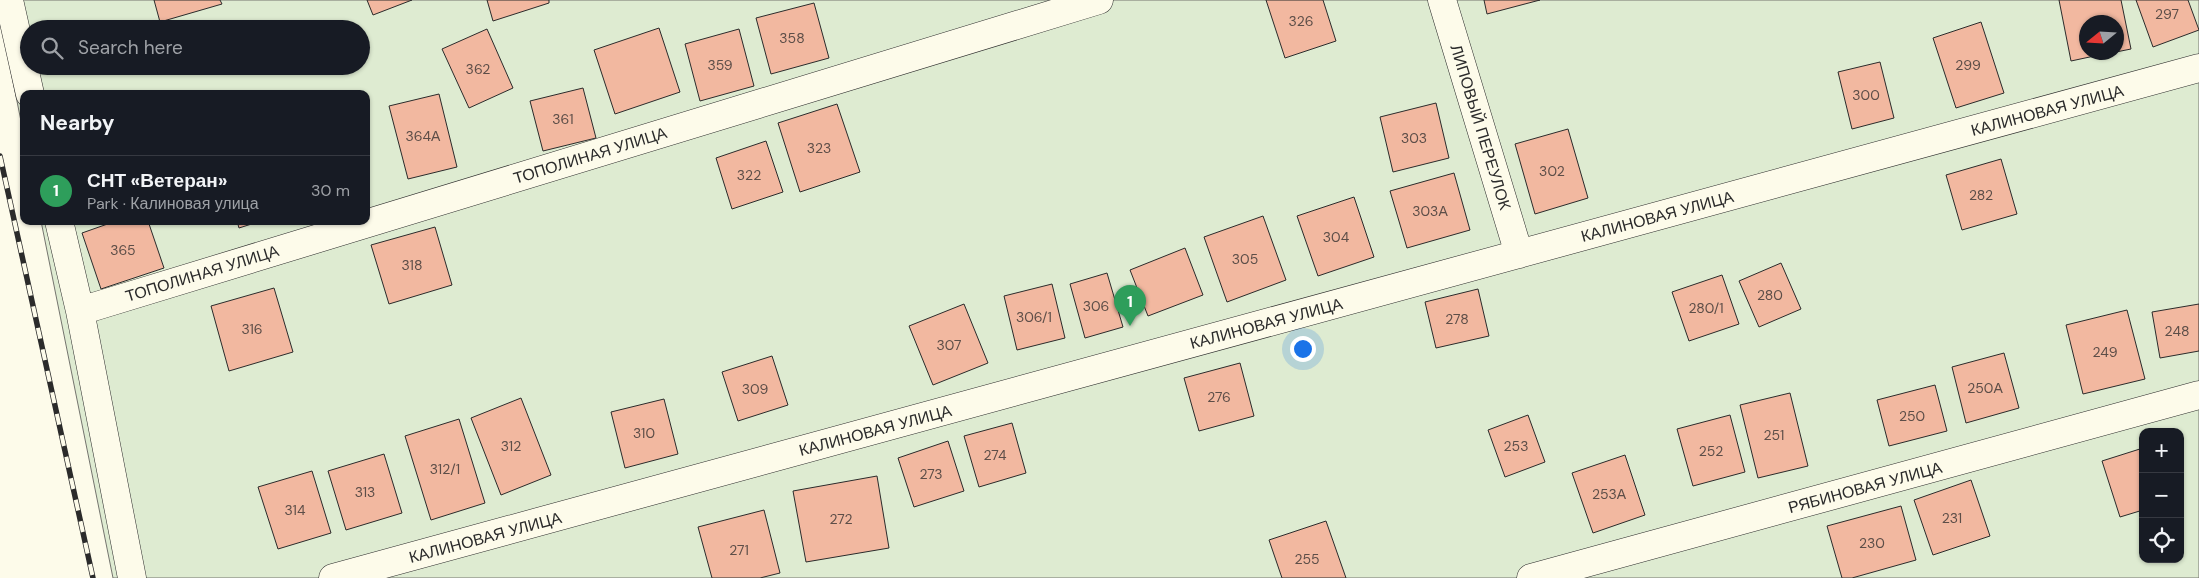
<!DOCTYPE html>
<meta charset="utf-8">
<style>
body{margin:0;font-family:"DM Sans",sans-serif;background:#242831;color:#f1f3f6}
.controls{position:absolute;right:15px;bottom:15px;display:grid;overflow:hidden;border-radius:10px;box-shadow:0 1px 4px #0004}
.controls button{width:45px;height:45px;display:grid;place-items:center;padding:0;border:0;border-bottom:1px solid #363941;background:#171b24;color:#f1f3f6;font:25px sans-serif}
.compass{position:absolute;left:2079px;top:15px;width:45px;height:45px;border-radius:50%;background:#171b24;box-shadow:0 1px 4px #0004;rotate:252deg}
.you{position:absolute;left:1302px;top:348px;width:18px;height:18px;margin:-12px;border:4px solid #fff;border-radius:50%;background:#1a73e8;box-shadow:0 0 0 8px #1a73e833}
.badge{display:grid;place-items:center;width:32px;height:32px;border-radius:50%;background:#b45309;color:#fff;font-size:16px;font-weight:700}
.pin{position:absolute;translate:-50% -41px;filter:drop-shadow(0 1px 2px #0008)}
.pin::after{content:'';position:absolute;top:26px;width:18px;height:15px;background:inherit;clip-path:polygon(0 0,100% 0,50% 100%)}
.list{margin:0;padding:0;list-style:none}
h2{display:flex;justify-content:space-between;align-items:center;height:65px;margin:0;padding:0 20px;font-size:21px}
h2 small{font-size:16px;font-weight:400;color:#9ea1a6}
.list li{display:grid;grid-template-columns:32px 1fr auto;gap:15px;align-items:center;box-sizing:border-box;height:70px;padding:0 20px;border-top:1px solid #363941}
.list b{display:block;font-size:19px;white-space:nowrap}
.list p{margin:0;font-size:16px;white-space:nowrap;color:#9ea1a6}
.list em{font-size:16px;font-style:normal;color:#9ea1a6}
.icon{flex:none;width:28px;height:28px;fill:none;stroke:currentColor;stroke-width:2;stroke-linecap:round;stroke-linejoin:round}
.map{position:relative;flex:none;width:2199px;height:578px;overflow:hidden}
.search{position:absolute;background:#171b24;box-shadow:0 1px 4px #0004;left:20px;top:20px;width:350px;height:55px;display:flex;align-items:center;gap:12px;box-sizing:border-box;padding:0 18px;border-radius:28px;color:#9ea1a6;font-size:19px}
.panel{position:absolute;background:#171b24;box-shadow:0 1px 4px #0004;left:20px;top:90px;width:350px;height:135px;border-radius:10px}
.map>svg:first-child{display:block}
.green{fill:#deebd1;stroke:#74746e;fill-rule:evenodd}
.building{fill:#f2b8a0;stroke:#2b2b2b}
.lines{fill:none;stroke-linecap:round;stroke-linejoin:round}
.street-casing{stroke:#2b2b2b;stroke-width:29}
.street{stroke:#fdfbea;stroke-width:28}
.rail-casing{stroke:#2b2b2b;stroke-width:5.5}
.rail{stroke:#fdfbea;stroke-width:4;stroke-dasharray:11;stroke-linecap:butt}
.labels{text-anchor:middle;stroke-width:4;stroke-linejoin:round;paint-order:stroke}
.number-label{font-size:14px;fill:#5d4e48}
.street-label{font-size:16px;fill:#2b2b2b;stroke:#fdfbea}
</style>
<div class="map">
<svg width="2199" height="578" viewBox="0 0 2199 578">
<rect width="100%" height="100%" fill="#fdfbea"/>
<path class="green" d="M0,0H2199V578H113L41,221H366V94H24V136L0,17ZM2086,22H2116V52H2086ZM29,29H361V66H29ZM2143,432H2180V559H2143Z"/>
<path class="building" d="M154,0H220L222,4L160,22Z
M367,0H412L373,15Z
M487,0H549V3L493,21Z
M1266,0H1323L1336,41L1285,58Z
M1484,0H1540L1487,14Z
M2059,0H2121L2131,49L2116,52V22H2086V52H2113L2071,61Z
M2136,0H2188L2199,30L2153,47Z
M814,3L829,58L771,74L756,18Z
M1981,22L2004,93L1956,108L1933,38Z
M659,28L680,92L615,114L594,50Z
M487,29L513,88L469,108L442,49Z
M739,29L754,86L700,101L685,44Z
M1880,62L1894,118L1852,129L1838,72Z
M583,88L596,138L543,151L530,101Z
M439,94L457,167L408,179L389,106Z
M1436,103L1449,158L1393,172L1380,117Z
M837,104L860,172L800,192L778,123Z
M1568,129L1588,198L1535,214L1515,144Z
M766,141L783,192L732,209L716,158Z
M2001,159L2017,214L1962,230L1946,175Z
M1454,173L1470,230L1407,248L1390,191Z
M1354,197L1374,257L1318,276L1297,216Z
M1263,216L1286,280L1227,302L1204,237Z
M116,221H148L164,268L101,289L82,233Z
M237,221H261L239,228Z
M435,227L452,285L389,304L371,245Z
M1185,248L1203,295L1148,316L1130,270Z
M1781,263L1801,309L1759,327L1739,281Z
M1107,273L1123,327L1085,338L1070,284Z
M1722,275L1739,324L1689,341L1672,292Z
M1052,284L1065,338L1017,350L1004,296Z
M274,288L293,352L229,371L211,306Z
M1478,289L1489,336L1436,348L1425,302Z
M964,304L988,363L933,385L909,326Z
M2199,304V351L2160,358L2152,312Z
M2127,310L2145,379L2083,394L2066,325Z
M2004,353L2019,408L1966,423L1952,367Z
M772,356L788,405L738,421L722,372Z
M1240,363L1254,416L1199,431L1184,378Z
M1935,385L1947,431L1889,446L1877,400Z
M1790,393L1808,466L1758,478L1740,405Z
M521,398L551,475L501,495L471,418Z
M664,399L678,454L625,468L611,412Z
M1528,415L1545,462L1505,477L1488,430Z
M1730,415L1745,472L1693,486L1677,429Z
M459,419L485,503L431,520L405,436Z
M1012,423L1026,473L979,487L964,436Z
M948,441L964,491L914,507L898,458Z
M2143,448V510L2120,517L2102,461Z
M384,454L402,513L346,530L328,471Z
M1625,455L1645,515L1593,533L1572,473Z
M312,471L331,533L278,549L258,487Z
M877,476L889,548L806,562L793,491Z
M1971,480L1990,536L1933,555L1914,500Z
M1901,506L1916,560L1852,578H1842L1827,526Z
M764,510L780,573L760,578H712L698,527Z
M1326,521L1346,578H1282L1269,540Z"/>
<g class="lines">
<g class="street-casing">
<path id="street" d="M9,0L30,94
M1442,0L1519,254
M59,221L80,311L132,578
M80,311L1099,0
M333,578L2199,68
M1531,578L2199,395"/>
</g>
<use href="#street" class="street"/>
<g class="rail-casing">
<path id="rail" d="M0,156L93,578"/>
</g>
<use href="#rail" class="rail"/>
</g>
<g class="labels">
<g class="number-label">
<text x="2167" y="19">297</text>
<text x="1301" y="26">326</text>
<text x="792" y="43">358</text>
<text x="720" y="70">359</text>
<text x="1968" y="70">299</text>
<text x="478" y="74">362</text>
<text x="1866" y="100">300</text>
<text x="563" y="124">361</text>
<text x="423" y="141">364А</text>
<text x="1414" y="143">303</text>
<text x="819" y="153">323</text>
<text x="1552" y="176">302</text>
<text x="749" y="180">322</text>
<text x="1981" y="200">282</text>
<text x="1430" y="216">303А</text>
<text x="1336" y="242">304</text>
<text x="123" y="255">365</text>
<text x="1245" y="264">305</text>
<text x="412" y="270">318</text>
<text x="1770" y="300">280</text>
<text x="1096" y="311">306</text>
<text x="1706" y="313">280/1</text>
<text x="1034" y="322">306/1</text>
<text x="1457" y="324">278</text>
<text x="252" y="334">316</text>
<text x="2177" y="336">248</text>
<text x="949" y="350">307</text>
<text x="2105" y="357">249</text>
<text x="1985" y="393">250А</text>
<text x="755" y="394">309</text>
<text x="1219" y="402">276</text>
<text x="1912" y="421">250</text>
<text x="644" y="438">310</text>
<text x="1774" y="440">251</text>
<text x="511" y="451">312</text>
<text x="1516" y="451">253</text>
<text x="1711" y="456">252</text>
<text x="995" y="460">274</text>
<text x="445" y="474">312/1</text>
<text x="931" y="479">273</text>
<text x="365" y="497">313</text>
<text x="1609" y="499">253А</text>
<text x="295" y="515">314</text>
<text x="1952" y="523">231</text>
<text x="841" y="524">272</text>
<text x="1872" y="548">230</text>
<text x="739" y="555">271</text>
<text x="1307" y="564">255</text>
</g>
<g class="street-label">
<text transform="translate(2047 110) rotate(-15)" y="6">КАЛИНОВАЯ УЛИЦА</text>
<text transform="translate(1481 127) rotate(73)" y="6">ЛИПОВЫЙ ПЕРЕУЛОК</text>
<text transform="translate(590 155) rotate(-17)" y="6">ТОПОЛИНАЯ УЛИЦА</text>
<text transform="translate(1657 216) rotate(-15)" y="6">КАЛИНОВАЯ УЛИЦА</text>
<text transform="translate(202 273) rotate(-17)" y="6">ТОПОЛИНАЯ УЛИЦА</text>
<text transform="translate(1266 323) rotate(-15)" y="6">КАЛИНОВАЯ УЛИЦА</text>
<text transform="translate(875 430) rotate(-15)" y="6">КАЛИНОВАЯ УЛИЦА</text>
<text transform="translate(1865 487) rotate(-15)" y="6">РЯБИНОВАЯ УЛИЦА</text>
<text transform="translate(485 537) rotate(-15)" y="6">КАЛИНОВАЯ УЛИЦА</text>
</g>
</g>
</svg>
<div class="controls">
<button>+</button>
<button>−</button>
<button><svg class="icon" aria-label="locate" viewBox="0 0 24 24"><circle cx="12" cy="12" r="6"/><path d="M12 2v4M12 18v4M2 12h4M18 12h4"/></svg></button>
</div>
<svg class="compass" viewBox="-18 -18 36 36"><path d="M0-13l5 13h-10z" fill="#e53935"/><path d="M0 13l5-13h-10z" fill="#9ea1a6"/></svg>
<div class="you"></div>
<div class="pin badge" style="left:1130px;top:326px;background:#2e9e5b">1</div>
<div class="search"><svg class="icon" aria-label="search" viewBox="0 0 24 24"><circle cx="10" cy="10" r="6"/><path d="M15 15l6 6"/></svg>Search here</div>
<section class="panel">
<h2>Nearby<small></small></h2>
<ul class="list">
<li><span class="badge" style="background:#2e9e5b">1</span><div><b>СНТ «Ветеран»</b><p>Park · Калиновая улица</p></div><em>30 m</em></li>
</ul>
</section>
</div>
